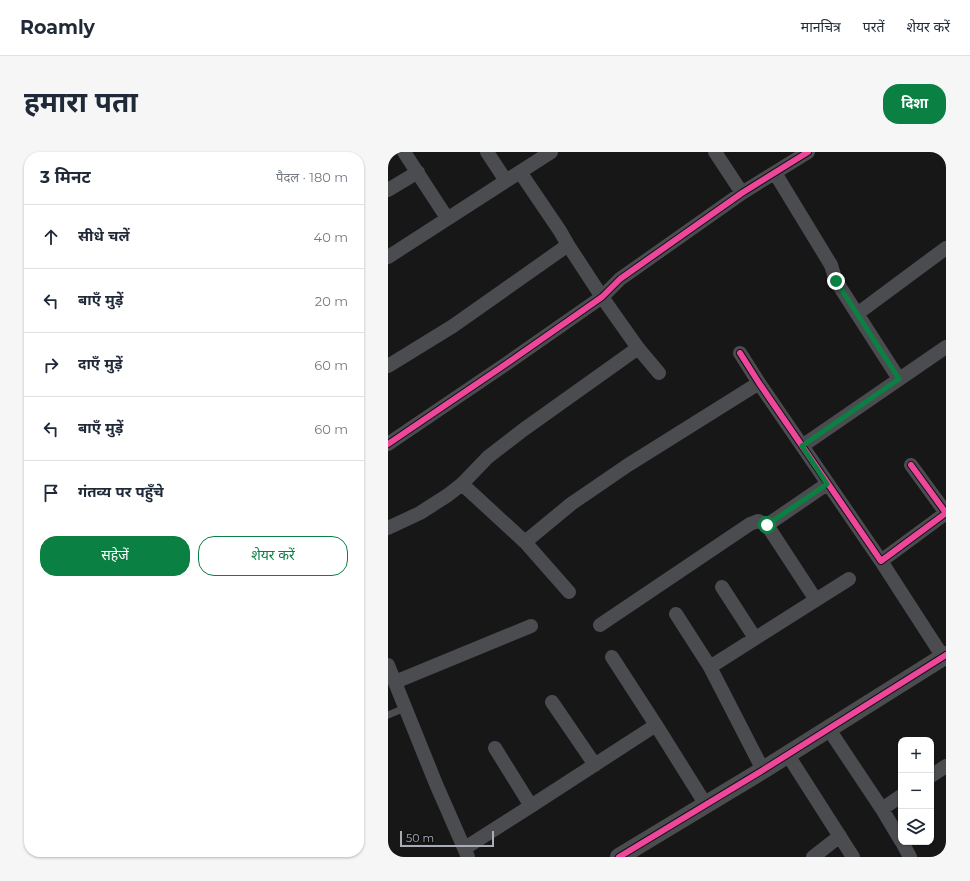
<!DOCTYPE html>
<html lang="hi">
<meta charset="utf-8">
<style>
body{margin:0;font-family:Montserrat,"Noto Sans Devanagari",sans-serif;background:#f6f6f7;color:#1f2937}
.controls{position:absolute;right:12px;bottom:12px;display:grid;overflow:hidden;border-radius:8px;box-shadow:0 1px 3px #0004}
.controls button{width:36px;height:36px;display:grid;place-items:center;padding:0;border:0;border-bottom:1px solid #e0e1e3;background:#fff;color:#1f2937;font:20px sans-serif}
.scale{position:absolute;left:12px;bottom:10px;width:94px;box-sizing:border-box;padding-left:4px;border:2px solid #a8adb8;border-top:0;font-size:11px;line-height:14px;white-space:nowrap;color:#a8adb8;-webkit-text-stroke:3px #111113;paint-order:stroke}
.stop{position:absolute;width:12px;height:12px;margin:-9px;border:3px solid #0b8043;border-radius:50%;background:#fff}
.stop.end{background:#0b8043;border-color:#fff;box-shadow:0 1px 4px #0008}
.list{margin:0;padding:0;list-style:none}
h2{display:flex;justify-content:space-between;align-items:center;height:52px;margin:0;padding:0 16px;font-size:17px}
h2 small{font-size:13px;font-weight:400;color:#747a83}
.list li{display:grid;grid-template-columns:26px 1fr auto;gap:12px;align-items:center;box-sizing:border-box;height:64px;padding:0 16px;border-top:1px solid #e0e1e3}
.list b{display:block;font-size:15px;white-space:nowrap}
.list em{font-size:13px;font-style:normal;color:#747a83}
.actions{display:flex;gap:8px;padding:12px 16px}
.actions a{flex:1;padding:9px 0;border:1px solid #0b8043;border-radius:16px;text-align:center;font-size:14px;color:#0b8043}
.actions .main{background:#0b8043;color:#fff}
.icon{flex:none;width:22px;height:22px;fill:none;stroke:currentColor;stroke-width:2;stroke-linecap:round;stroke-linejoin:round}
.map{position:relative;flex:none;width:558px;height:705px;overflow:hidden;border-radius:16px}
header{display:flex;align-items:center;gap:24px;box-sizing:border-box;height:56px;padding:0 20px;background:#fff;border-bottom:1px solid #e0e1e3}
header strong{font-size:19px}
nav{display:flex;gap:22px;margin-inline-start:auto;font-size:14px}
.intro{display:flex;align-items:center;justify-content:space-between;box-sizing:border-box;height:96px;padding:0 24px}
h1{margin:0;font-size:28px}
.button{padding:10px 18px;border-radius:16px;background:#0b8043;color:#fff;font-size:14px;font-weight:700}
main{display:flex;gap:24px;padding:0 24px}
aside{flex:1;background:#fff;border-radius:16px;box-shadow:0 1px 3px #0004}
.map>svg:first-child{display:block}
.lines{fill:none;stroke-linecap:round;stroke-linejoin:round}
.service{stroke:#4b4c50;stroke-width:7}
.minor{stroke:#4b4c50;stroke-width:14}
.tertiary{stroke:#4b4c50;stroke-width:18}
.cycleway-casing{stroke:#111113;stroke-width:8}
.cycleway{stroke:#ed469a;stroke-width:6}
.route{stroke:#0b8043;stroke-width:5}
</style>
<header>
<strong>Roamly</strong>
<nav><a>मानचित्र</a><a>परतें</a><a>शेयर करें</a></nav>
</header>
<div class="intro"><h1>हमारा पता</h1><a class="button">दिशा</a></div>
<main>
<aside>
<h2>3 मिनट<small>पैदल · 180 m</small></h2>
<ul class="list">
<li><svg class="icon" aria-label="ahead" viewBox="0 0 24 24"><path d="M12 20V5M6 11l6-6 6 6"/></svg><div><b>सीधे चलें</b></div><em>40 m</em></li>
<li><svg class="icon" aria-label="left" viewBox="0 0 24 24"><path d="M17 20v-9H6M10 6l-5 5 5 5"/></svg><div><b>बाएँ मुड़ें</b></div><em>20 m</em></li>
<li><svg class="icon" aria-label="right" viewBox="0 0 24 24"><path d="M7 20v-9h11M14 6l5 5-5 5"/></svg><div><b>दाएँ मुड़ें</b></div><em>60 m</em></li>
<li><svg class="icon" aria-label="left" viewBox="0 0 24 24"><path d="M17 20v-9H6M10 6l-5 5 5 5"/></svg><div><b>बाएँ मुड़ें</b></div><em>60 m</em></li>
<li><svg class="icon" aria-label="arrive" viewBox="0 0 24 24"><path d="M6 21V4h12l-3 4 3 4H6"/></svg><div><b>गंतव्य पर पहुँचे</b></div></li>
</ul>
<div class="actions"><a class="main">सहेजें</a><a>शेयर करें</a></div>
</aside>
<div class="map">
<svg width="558" height="705" viewBox="0 0 558 705">
<rect width="100%" height="100%" fill="#171717"/>
<g class="lines">
<path class="service" d="M0,563L17,556"/>
<path class="minor" d="M16,0L59,66
M99,0L118,29
M327,0L354,41
M387,21L443,113L448,129L511,227
M0,38L30,20
M180,93L214,145L250,196L271,221
M0,105L163,0
M469,162L558,96
M352,201L371,231L493,409L558,361L523,313
M0,214L65,174L180,93L172,79L132,20
M0,292L118,212L214,145L232,127L354,41L420,0
M414,294L558,195
M74,332L137,390L181,440
M0,376L32,361L60,343L74,332L100,305L135,278L250,196
M137,390L183,352L240,313L371,231
M493,409L555,505
M334,435L367,486
M428,448L379,373L439,332
M288,462L322,515L461,427
M212,473L362,372L370,369L379,373
M224,505L268,573
M0,513L48,632L80,705
M322,515L375,618
M7,530L143,474
M164,550L207,613
M446,585L494,657L513,689
M107,596L143,654
M405,611L465,705
M543,624L558,614
M494,657L513,644
M514,690L522,705
M77,696L143,654L268,573L318,653
M425,705L452,684"/>
<path class="tertiary" d="M231,705L375,618L558,503"/>
<g class="cycleway-casing">
<path id="cycleway" d="M352,201L371,231L493,409L558,361L523,313
M0,292L118,212L214,145L232,127L354,41L420,0
M231,705L375,618L558,503"/>
</g>
<use href="#cycleway" class="cycleway"/>
</g>
<g class="lines">
<path class="route" d="M379,373L439,332L414,294L511,227L448,129"/>
</g>
</svg>
<div class="controls">
<button>+</button>
<button>−</button>
<button><svg class="icon" aria-label="layers" viewBox="0 0 24 24"><path d="M12 4l9 5-9 5-9-5zM3 14l9 5 9-5"/></svg></button>
</div>
<div class="scale">50 m</div>
<div class="stop" style="left:379px;top:373px"></div>
<div class="stop end" style="left:448px;top:129px"></div>
</div>
</main>
